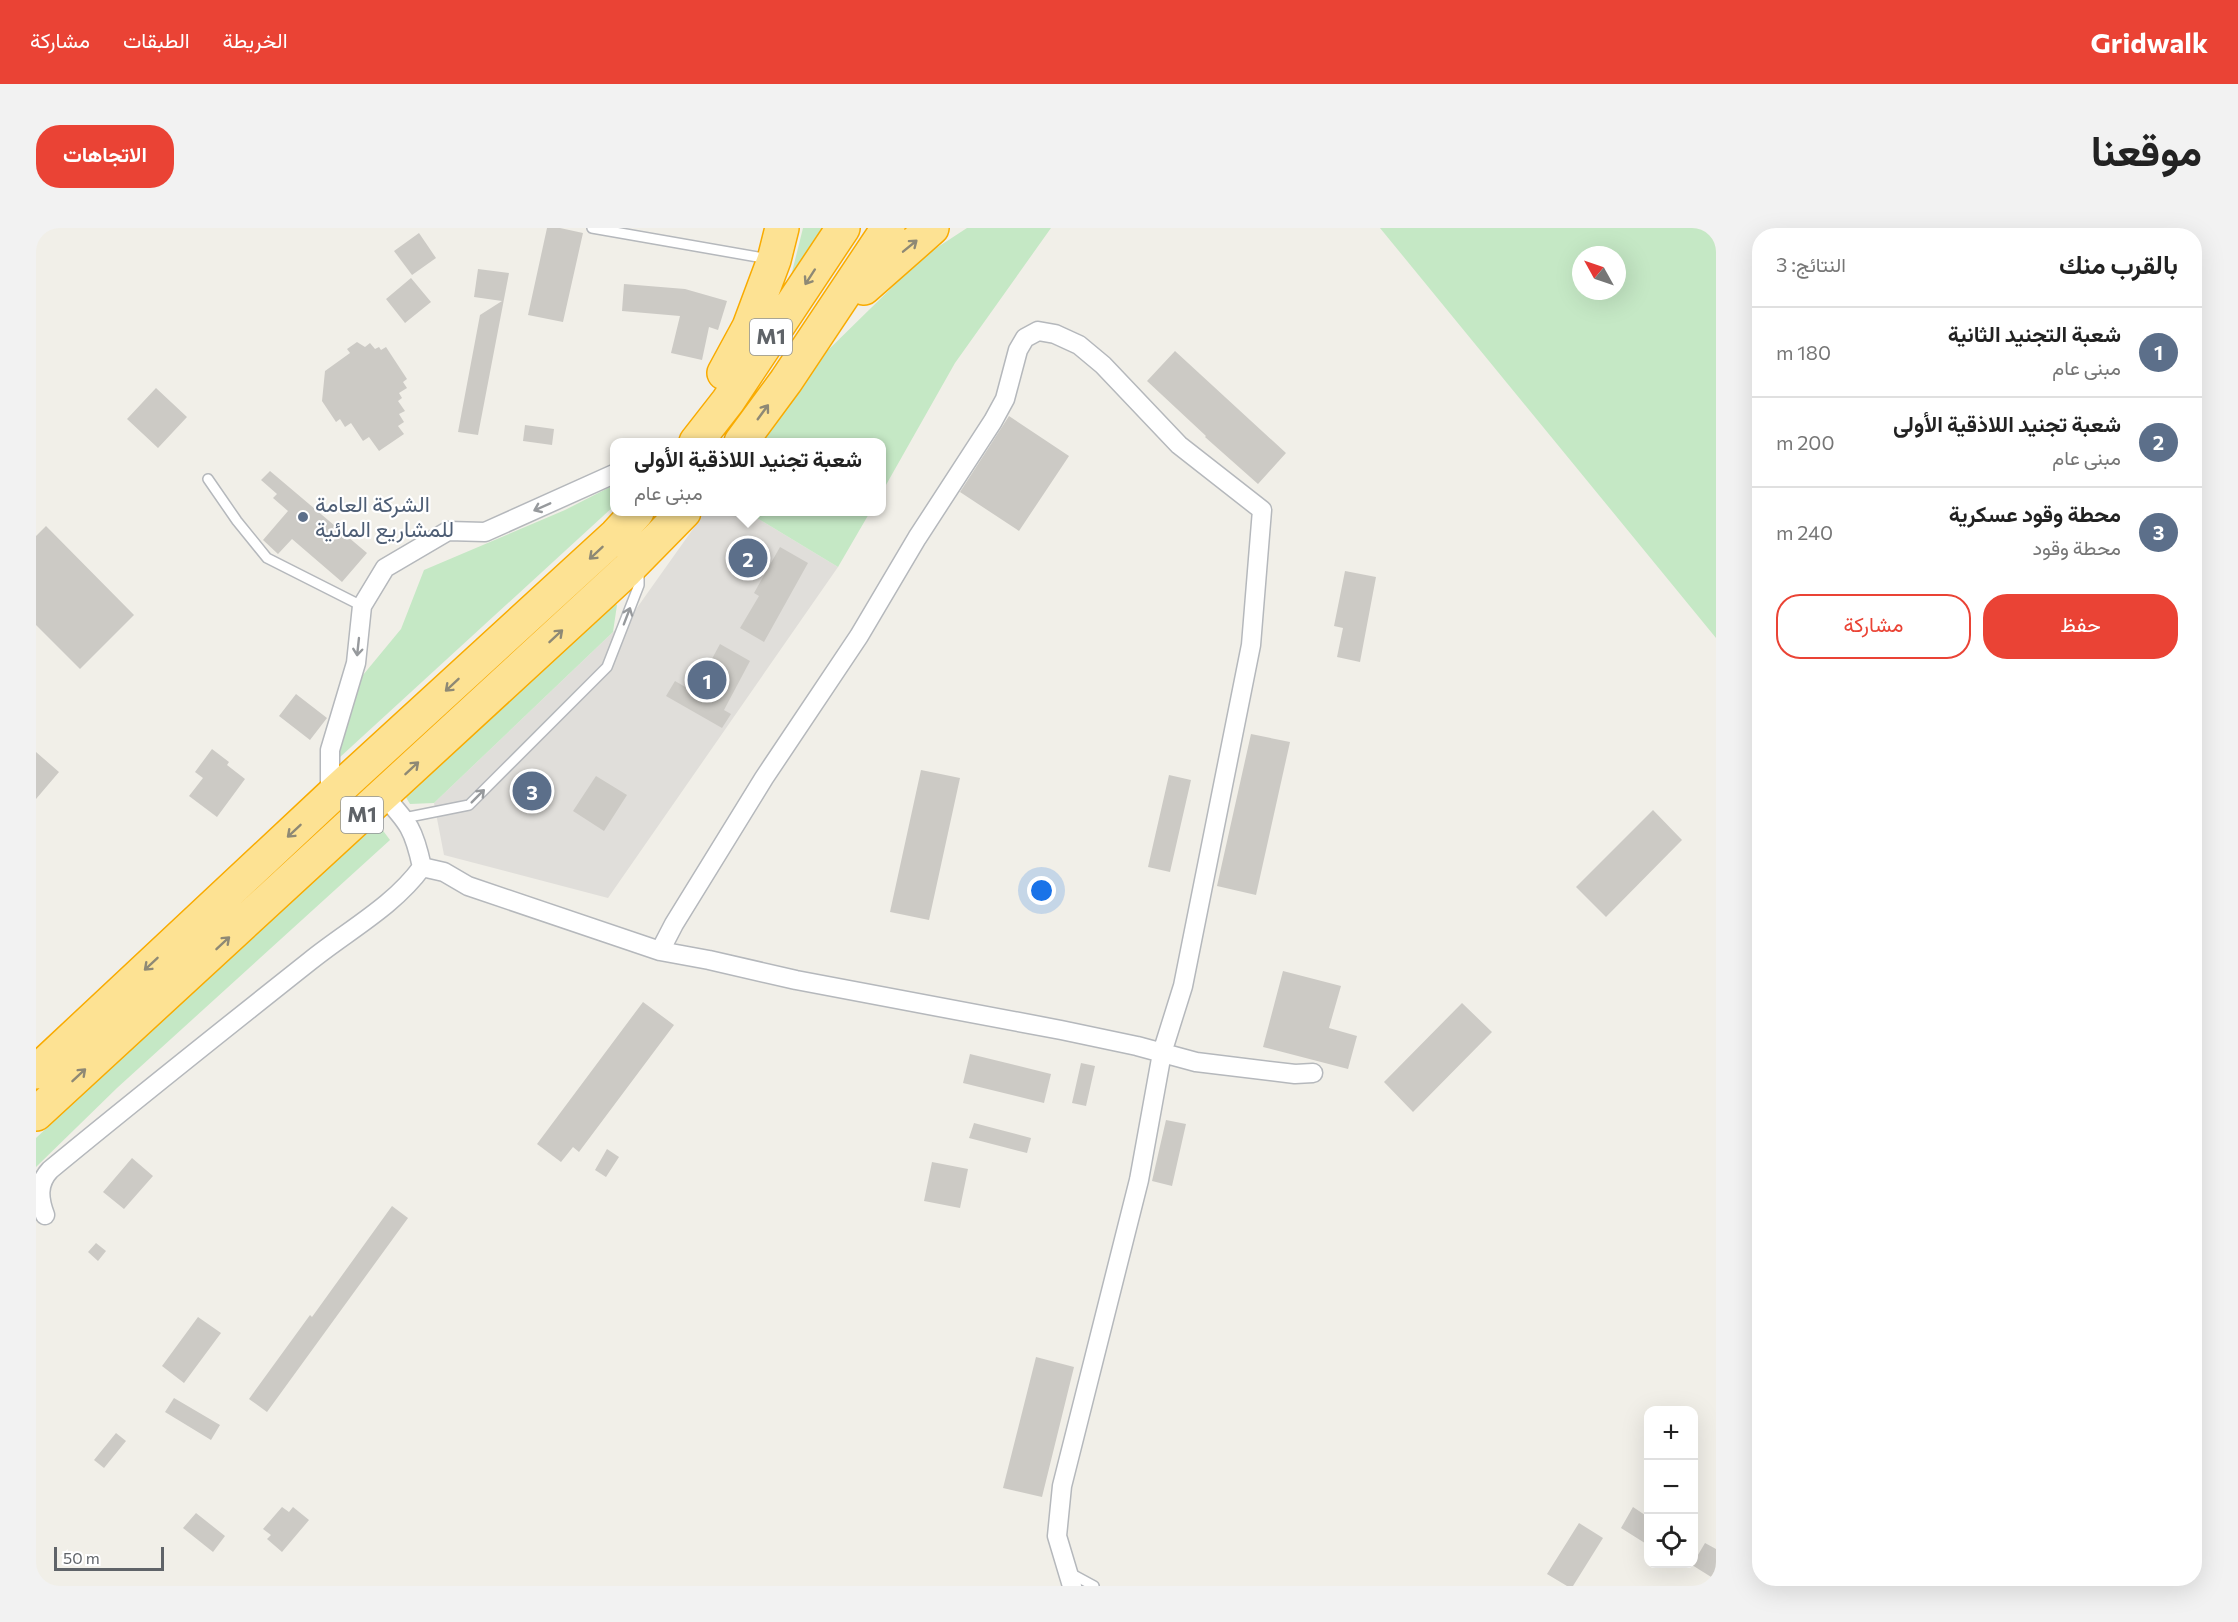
<!DOCTYPE html>
<html lang="ar">
<meta charset="utf-8">
<style>
body{margin:0;font-family:Commissioner,Vazirmatn,sans-serif;background:#f2f2f2;color:#222;direction:rtl}
.controls{position:absolute;right:18px;bottom:18px;display:grid;overflow:hidden;border-radius:12px;box-shadow:0 6px 24px #0002}
.controls button{width:54px;height:54px;display:grid;place-items:center;padding:0;border:0;border-bottom:2px solid #e0e0e0;background:#fff;color:#222;font:30px sans-serif}
.compass{position:absolute;left:1536px;top:18px;width:54px;height:54px;border-radius:50%;background:#fff;box-shadow:0 6px 24px #0002;rotate:310deg}
.scale{position:absolute;left:18px;bottom:15px;width:110px;box-sizing:border-box;padding-left:6px;border:3px solid #5f6368;border-top:0;font-size:16px;line-height:21px;white-space:nowrap;color:#5f6368;-webkit-text-stroke:4px #fff;paint-order:stroke}
.you{position:absolute;left:1006px;top:663px;width:21px;height:21px;margin:-15px;border:4px solid #fff;border-radius:50%;background:#1a73e8;box-shadow:0 0 0 9px #1a73e833}
.badge{display:grid;place-items:center;width:39px;height:39px;border-radius:50%;background:#ea4335;color:#fff;font-size:20px;font-weight:700}
.pin{position:absolute;translate:-50% -50%;border:3px solid #fff;box-shadow:0 2px 6px #0006}
.popup{position:absolute;left:574px;top:210px;width:276px;height:78px;box-sizing:border-box;display:grid;place-content:center;border-radius:12px;background:#fff;filter:drop-shadow(0 2px 4px #0005);font-size:20px;white-space:nowrap;color:#767676}
.popup b{font-size:22px;color:#222}
.popup::after{content:'';position:absolute;left:50%;top:100%;margin-left:-12px;border:12px solid transparent;border-top-color:#fff}
.list{margin:0;padding:0;list-style:none}
h2{display:flex;justify-content:space-between;align-items:center;height:78px;margin:0;padding:0 24px;font-size:26px}
h2 small{font-size:20px;font-weight:400;color:#767676}
.list li{display:grid;grid-template-columns:39px 1fr auto;gap:18px;align-items:center;box-sizing:border-box;height:90px;padding:0 24px;border-top:2px solid #e0e0e0}
.list b{display:block;font-size:22px;white-space:nowrap}
.list p{margin:0;font-size:20px;white-space:nowrap;color:#767676}
.list em{font-size:20px;font-style:normal;color:#767676}
.actions{display:flex;gap:12px;padding:18px 24px}
.actions a{flex:1;padding:14px 0;border:2px solid #ea4335;border-radius:24px;text-align:center;font-size:21px;color:#ea4335}
.actions .main{background:#ea4335;color:#fff}
.icon{flex:none;width:33px;height:33px;fill:none;stroke:currentColor;stroke-width:2;stroke-linecap:round;stroke-linejoin:round}
.map{position:relative;flex:none;width:1680px;height:1358px;overflow:hidden;direction:ltr;border-radius:24px}
header{display:flex;align-items:center;gap:36px;box-sizing:border-box;height:84px;padding:0 30px;background:#ea4335;color:#fff}
header strong{font-size:28px}
nav{display:flex;gap:33px;margin-inline-start:auto;font-size:21px}
.intro{display:flex;align-items:center;justify-content:space-between;box-sizing:border-box;height:144px;padding:0 36px}
h1{margin:0;font-size:42px}
.button{padding:15px 27px;border-radius:24px;background:#ea4335;color:#fff;font-size:21px;font-weight:700}
main{display:flex;gap:36px;padding:0 36px}
aside{flex:1;background:#fff;border-radius:24px;box-shadow:0 6px 24px #0002}
.map>svg:first-child{display:block}
.industrial{fill:#e0deda}
.green{fill:#c5e8c5;fill-rule:evenodd}
.building{fill:#cccac5}
.lines{fill:none;stroke-linecap:round;stroke-linejoin:round}
.lane-casing{stroke:#b5b8bc;stroke-width:12}
.street-casing{stroke:#b5b8bc;stroke-width:21}
.highway-casing{stroke:#f9ab00;stroke-width:36}
.lane{stroke:#fff;stroke-width:9}
.street{stroke:#fff;stroke-width:18}
.highway{stroke:#fde293;stroke-width:33}
.oneway{stroke:#8e8975}
.oneway2{stroke:#979a9d}
.service-dot{fill:#5c6f8a;stroke:#fff;stroke-width:2}
.labels{text-anchor:middle;stroke-width:4.5;stroke-linejoin:round;paint-order:stroke}
.shield{fill:#fff;stroke:#8f9295;stroke-width:1.5}
.shield-label{font-size:21px;font-weight:bold;fill:#5f6368}
.service-label{font-size:22px;fill:#4e5e75;stroke:#fff;text-anchor:start}
</style>
<header>
<strong>Gridwalk</strong>
<nav><a>الخريطة</a><a>الطبقات</a><a>مشاركة</a></nav>
</header>
<div class="intro"><h1>موقعنا</h1><a class="button">الاتجاهات</a></div>
<main>
<aside>
<h2>بالقرب منك<small>النتائج: 3</small></h2>
<ul class="list">
<li><span class="badge" style="background:#5c6f8a">1</span><div><b>شعبة التجنيد الثانية</b><p>مبنى عام</p></div><em>180 m</em></li>
<li><span class="badge" style="background:#5c6f8a">2</span><div><b>شعبة تجنيد اللاذقية الأولى</b><p>مبنى عام</p></div><em>200 m</em></li>
<li><span class="badge" style="background:#5c6f8a">3</span><div><b>محطة وقود عسكرية</b><p>محطة وقود</p></div><em>240 m</em></li>
</ul>
<div class="actions"><a class="main">حفظ</a><a>مشاركة</a></div>
</aside>
<div class="map">
<svg width="1680" height="1358" viewBox="0 0 1680 1358">
<rect width="100%" height="100%" fill="#f1efe8"/>
<path class="industrial" d="M669,284H711L802,339L572,670L408,627L398,575L598,384Z"/>
<path class="green" d="M767,0H789L754,52Z
M931,0H1015L919,135L846,264V214H720L784,130L888,28Z
M1344,0H1680V410ZM1545,27H1581V63H1545Z
M574,259L578,263V278L303,530L299,518L327,447L365,401L388,342L529,282Z
M711,284H834L802,339Z
M576,372L581,377L577,404L398,575L374,576L368,566Z
M342,596L354,612L81,860L0,939V910L332,597Z"/>
<path class="building" d="M511,0H524L547,5L527,94L492,87Z
M383,5L400,30L376,47L358,23Z
M442,41L473,45L442,207L422,204L444,87L466,73L438,69Z
M375,50L395,74L369,95L350,71Z
M588,56L649,61L691,73L682,102L673,99L666,132L635,125L644,88L586,83Z
M321,114L329,119L334,115L339,121L343,119L345,122L350,119L371,151L367,154L371,160L363,165L366,170L362,173L369,183L363,186L368,194L362,198L368,206L343,223L333,209L327,213L315,195L309,199L304,191L300,194L286,173L289,143L314,125L311,121Z
M1139,123L1250,225L1222,256L1169,209L1170,208L1111,153Z
M120,160L151,189L122,220L91,191Z
M973,188L1033,228L983,303L924,264Z
M489,197L518,201L516,217L487,213Z
M234,243L331,325L306,354L256,311L242,326L227,312L252,283L237,270L241,266L225,252Z
M10,298L98,387L44,441L0,397V308Z
M744,319L772,335L728,414L704,400L723,368L718,365Z
M1309,343L1340,349L1324,434L1301,429L1307,400L1298,398Z
M684,416L714,433L688,482L695,486L686,500L630,468L639,453L658,464Z
M260,466L291,490L274,512L243,488Z
M1215,506L1254,514L1220,667L1181,658Z
M176,521L193,534L191,537L209,551L181,589L153,568L167,550L159,544Z
M0,524L23,544L0,571Z
M885,542L924,550L893,692L854,684Z
M1133,547L1155,552L1134,644L1112,639Z
M560,548L591,567L568,603L537,583Z
M1617,582L1646,612L1570,689L1540,659Z
M1247,743L1305,758L1293,800L1321,808L1312,841L1227,819Z
M607,774L638,797L543,924L537,919L525,934L501,916Z
M1426,775L1456,804L1377,884L1348,854Z
M934,826L1015,846L1008,875L927,855Z
M1045,835L1059,838L1050,878L1036,875Z
M1130,892L1150,896L1136,958L1116,953Z
M938,895L995,910L991,925L933,910Z
M571,921L583,929L570,949L559,942Z
M96,930L117,948L88,981L67,964Z
M896,934L932,941L924,980L888,973Z
M356,978L372,990L231,1184L213,1171L274,1087L276,1089Z
M60,1015L70,1023L62,1033L52,1024Z
M162,1089L185,1105L148,1155L126,1138Z
M1000,1129L1038,1139L1006,1269L967,1260Z
M138,1170L184,1197L175,1212L129,1184Z
M80,1205L90,1213L68,1240L58,1232Z
M246,1279L253,1284L257,1279L273,1292L246,1324L231,1311L235,1307L227,1301Z
M1597,1279L1612,1289V1317L1585,1300Z
M160,1285L189,1308L177,1324L147,1300Z
M1543,1295L1567,1310L1537,1358H1531L1511,1346Z
M1669,1315L1680,1321V1352L1656,1337Z"/>
<g class="lines">
<g class="lane-casing">
<path id="lane" d="M556,0L733,31
M172,251L201,293L231,330L326,378
M368,590L433,577L571,439L603,357V343
M1034,1345L1058,1358"/>
</g>
<g class="street-casing">
<path id="street" d="M294,569V522L320,435L326,378L349,340L412,303L449,304L578,246
M386,639L408,644L432,658L624,723L673,732L760,752L1025,802L1101,818L1160,834L1259,846L1277,845
M624,723L638,696L728,550L823,408L881,310L957,193L969,171L982,122L989,110L1002,103L1019,106L1043,117L1067,137L1143,217L1226,282L1215,417L1147,758L1126,825L1103,952L1026,1258L1021,1308L1036,1358
M9,987C3,971 1,956 14,942C100,871 187,802 274,733C311,703 358,678 386,639C378,602 373,595 347,567"/>
</g>
<g class="highway-casing">
<path id="highway" d="M828,60L896,0
M688,145L713,99L738,32L746,0
M660,214L692,173L807,0
M705,214L750,153L852,0
M0,844L294,569L580,307L601,284
M0,886L591,342L648,284"/>
</g>
<use href="#lane" class="lane"/>
<use href="#street" class="street"/>
<use href="#highway" class="highway"/>
</g>
<defs><path id="oneway-shaft" d="M-6 0H5M1.5-3L5.5 0L1.5 3" fill="none" stroke-width="1.6" stroke-linecap="round" stroke-linejoin="round" transform="scale(1.5)"/></defs>
<g class="oneway">
<use href="#oneway-shaft" transform="translate(874 18) rotate(-39)"/>
<use href="#oneway-shaft" transform="translate(774 49) rotate(123)"/>
<use href="#oneway-shaft" transform="translate(727 184) rotate(-54)"/>
<use href="#oneway-shaft" transform="translate(560 325) rotate(137)"/>
<use href="#oneway-shaft" transform="translate(520 408) rotate(-43)"/>
<use href="#oneway-shaft" transform="translate(416 457) rotate(137)"/>
<use href="#oneway-shaft" transform="translate(376 540) rotate(-43)"/>
<use href="#oneway-shaft" transform="translate(258 603) rotate(137)"/>
<use href="#oneway-shaft" transform="translate(187 715) rotate(-43)"/>
<use href="#oneway-shaft" transform="translate(115 736) rotate(137)"/>
<use href="#oneway-shaft" transform="translate(43 847) rotate(-43)"/>
</g>
<g class="oneway2">
<use href="#oneway-shaft" transform="translate(506 279) rotate(156)"/>
<use href="#oneway-shaft" transform="translate(591 388) rotate(-69)"/>
<use href="#oneway-shaft" transform="translate(322 419) rotate(96)"/>
<use href="#oneway-shaft" transform="translate(442 568) rotate(-45)"/>
</g>
<circle class="service-dot" cx="267" cy="289" r="6"/>
<g class="labels">
<g class="shield">
<rect x="714" y="91" width="42" height="36" rx="4.5"/>
<rect x="305" y="569" width="42" height="36" rx="4.5"/>
</g>
<g class="shield-label">
<text x="735" y="116">M1</text>
<text x="326" y="594">M1</text>
</g>
<g class="service-label">
<text x="279" y="284">الشركة العامة<tspan x="279" dy="25">للمشاريع المائية</tspan></text>
</g>
</g>
</svg>
<div class="controls">
<button>+</button>
<button>−</button>
<button><svg class="icon" aria-label="locate" viewBox="0 0 24 24"><circle cx="12" cy="12" r="6"/><path d="M12 2v4M12 18v4M2 12h4M18 12h4"/></svg></button>
</div>
<svg class="compass" viewBox="-18 -18 36 36"><path d="M0-13l5 13h-10z" fill="#e53935"/><path d="M0 13l5-13h-10z" fill="#767676"/></svg>
<div class="scale">50 m</div>
<div class="you"></div>
<div class="pin badge" style="left:671px;top:452px;background:#5c6f8a">1</div>
<div class="pin badge" style="left:712px;top:330px;background:#5c6f8a">2</div>
<div class="popup"><b>شعبة تجنيد اللاذقية الأولى</b>مبنى عام</div>
<div class="pin badge" style="left:496px;top:563px;background:#5c6f8a">3</div>
</div>
</main>
